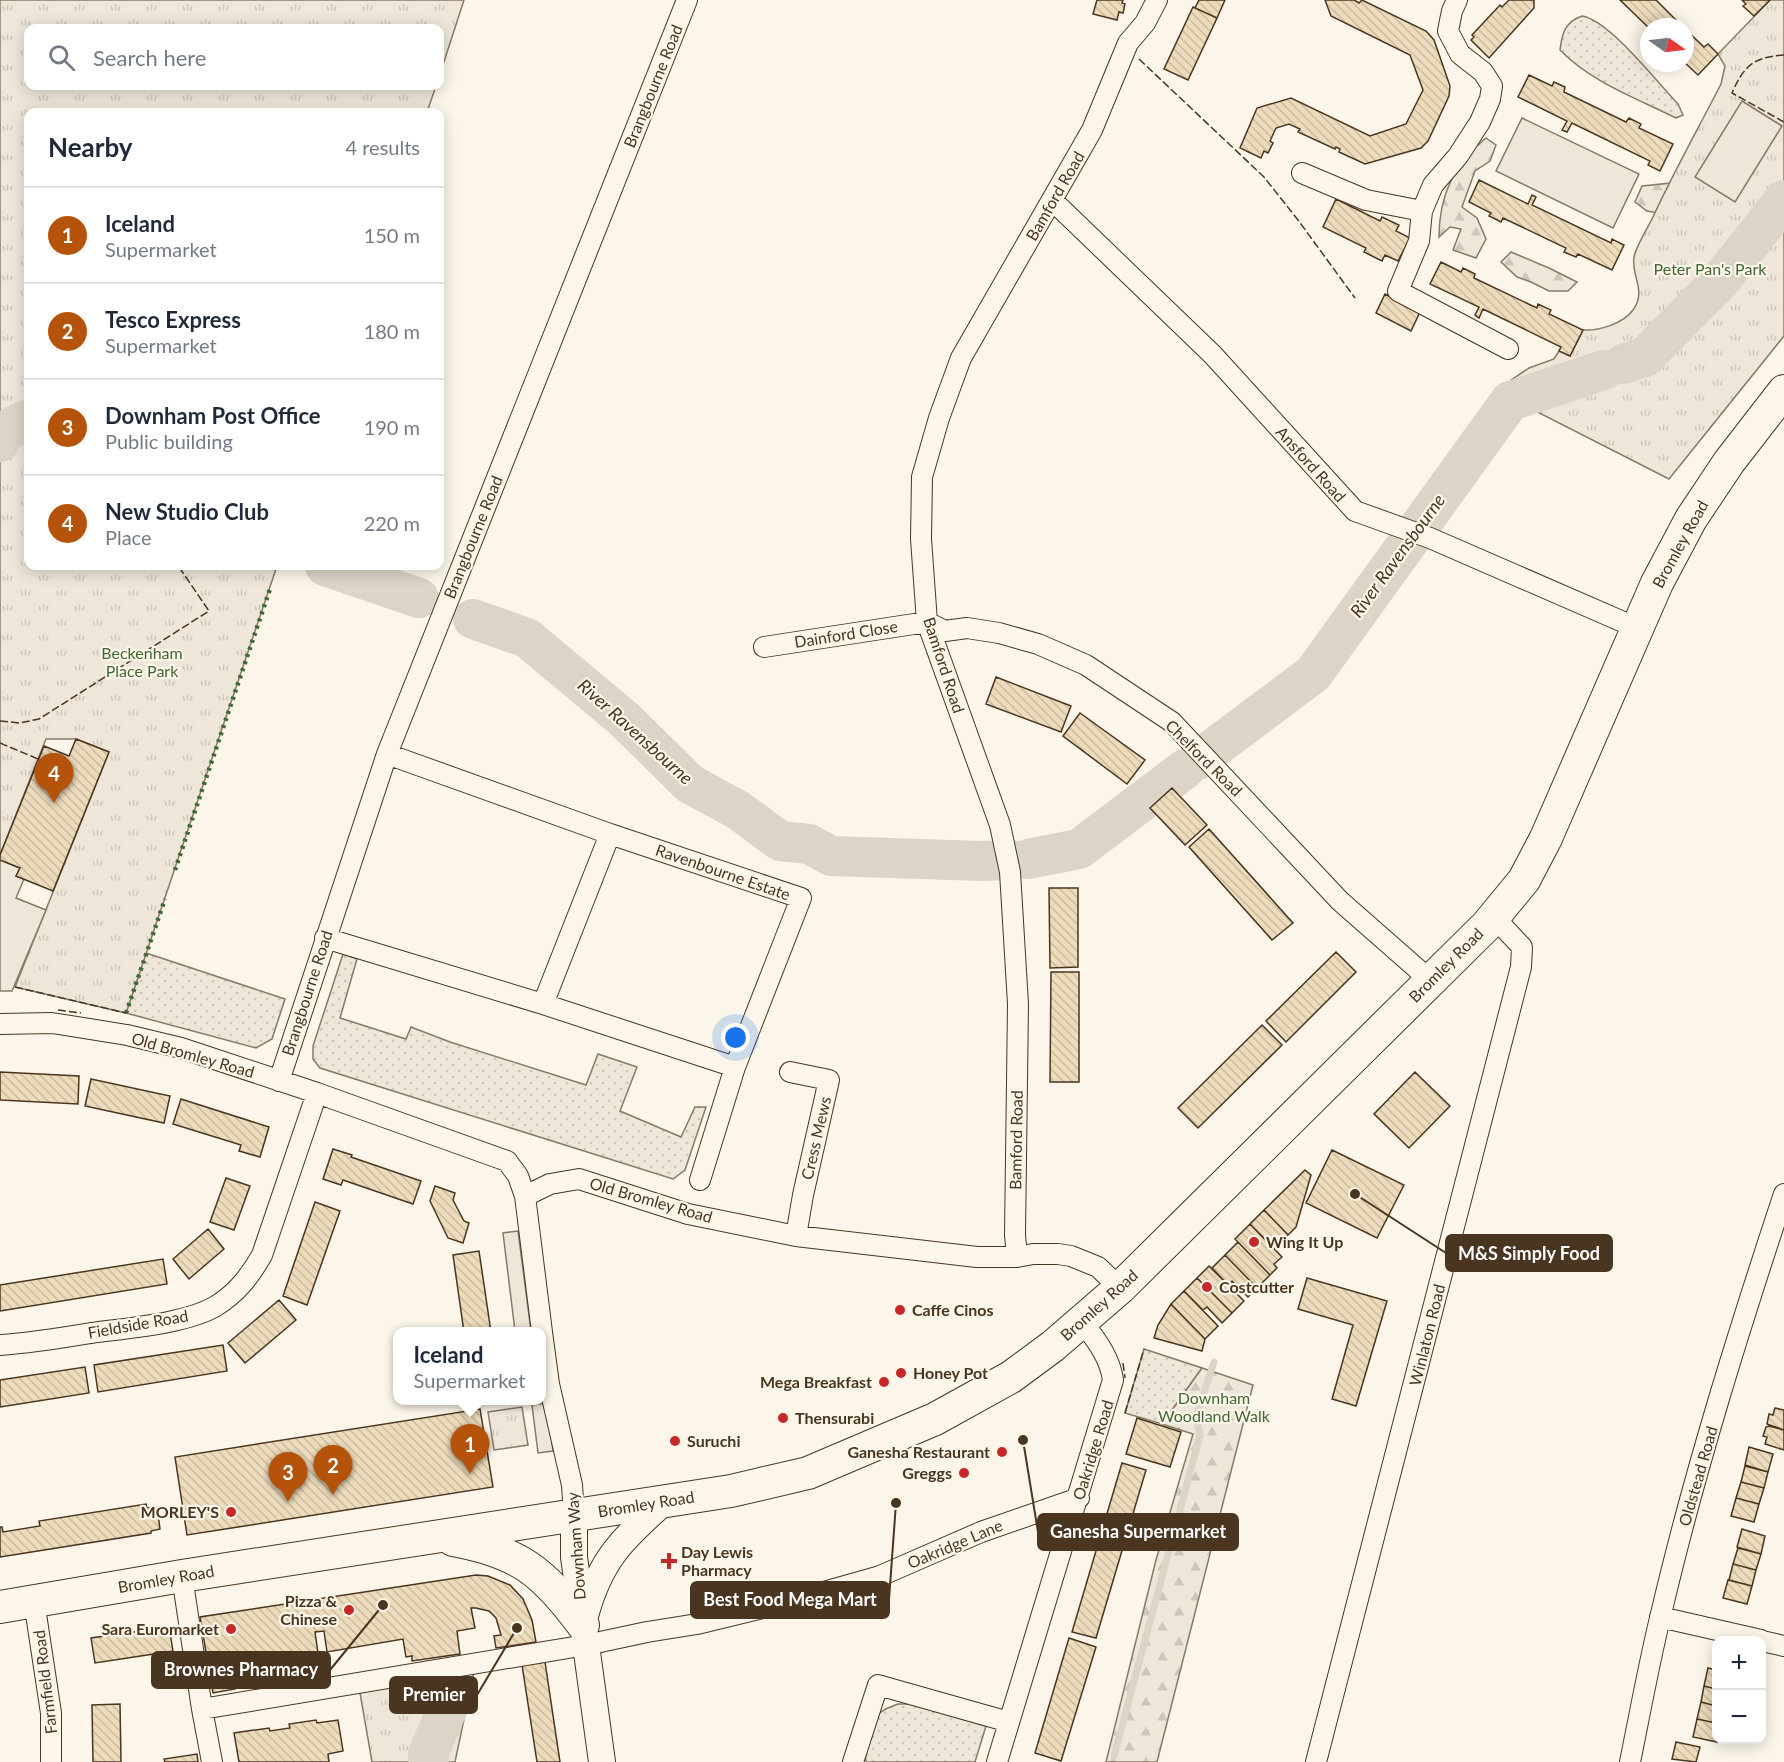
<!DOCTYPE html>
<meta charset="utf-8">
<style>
body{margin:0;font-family:Lato,sans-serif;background:#f6f6f7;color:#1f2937}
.controls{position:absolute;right:18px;bottom:18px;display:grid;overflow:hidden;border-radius:12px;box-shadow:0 3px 15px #0003}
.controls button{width:54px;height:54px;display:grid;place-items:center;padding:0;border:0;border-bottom:2px solid #e0e1e3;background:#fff;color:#1f2937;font:30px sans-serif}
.compass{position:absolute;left:1640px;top:18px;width:54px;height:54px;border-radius:50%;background:#fff;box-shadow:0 3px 15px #0003;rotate:104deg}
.you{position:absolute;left:736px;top:1038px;width:21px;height:21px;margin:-15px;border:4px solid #fff;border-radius:50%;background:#1a73e8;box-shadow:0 0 0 9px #1a73e833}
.badge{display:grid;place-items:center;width:39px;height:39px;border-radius:50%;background:#b45309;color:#fff;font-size:20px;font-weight:700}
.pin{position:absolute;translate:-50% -50px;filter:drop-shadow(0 2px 3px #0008)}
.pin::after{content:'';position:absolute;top:32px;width:21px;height:18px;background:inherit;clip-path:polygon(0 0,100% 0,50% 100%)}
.popup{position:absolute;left:393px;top:1327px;width:153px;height:78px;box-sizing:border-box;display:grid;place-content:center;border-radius:12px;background:#fff;filter:drop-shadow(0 2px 4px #0005);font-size:20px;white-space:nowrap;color:#747a83}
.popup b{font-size:22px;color:#1f2937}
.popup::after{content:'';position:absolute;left:50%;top:100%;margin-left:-12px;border:12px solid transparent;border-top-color:#fff}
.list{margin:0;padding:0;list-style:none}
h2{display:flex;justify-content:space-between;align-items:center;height:78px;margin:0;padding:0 24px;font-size:26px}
h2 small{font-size:20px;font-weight:400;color:#747a83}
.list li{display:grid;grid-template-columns:39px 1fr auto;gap:18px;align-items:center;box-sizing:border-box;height:96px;padding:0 24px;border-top:2px solid #e0e1e3}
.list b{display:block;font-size:22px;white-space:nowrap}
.list p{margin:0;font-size:20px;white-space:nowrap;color:#747a83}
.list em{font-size:20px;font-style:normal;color:#747a83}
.icon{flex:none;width:33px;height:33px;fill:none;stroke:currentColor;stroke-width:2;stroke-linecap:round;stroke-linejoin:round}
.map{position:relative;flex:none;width:1784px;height:1762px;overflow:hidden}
.search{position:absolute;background:#fff;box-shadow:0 3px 15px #0003;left:24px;top:24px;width:420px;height:66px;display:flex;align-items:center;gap:15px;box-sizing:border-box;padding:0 21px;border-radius:12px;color:#747a83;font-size:22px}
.panel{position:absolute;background:#fff;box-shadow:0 3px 15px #0003;left:24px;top:108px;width:420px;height:462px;border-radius:12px}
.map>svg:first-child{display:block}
.grass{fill:url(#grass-dots);stroke:#887966;stroke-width:1.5}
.forest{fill:url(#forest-firs);stroke:#887966;stroke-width:1.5}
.park{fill:url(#park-tufts);stroke:#887966;stroke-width:1.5}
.pitch{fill:#ede6d9;stroke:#887966;stroke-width:1.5}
.parking{fill:#ede7d9;stroke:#887966;stroke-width:1.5}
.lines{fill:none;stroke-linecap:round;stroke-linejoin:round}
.stream{stroke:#dcd4c6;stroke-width:7}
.river{stroke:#dcd4c6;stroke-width:40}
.building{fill:url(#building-back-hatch);stroke:#4a3520;stroke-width:1.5}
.minor-casing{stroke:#4a3520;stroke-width:22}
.tertiary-casing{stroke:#4a3520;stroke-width:28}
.primary-casing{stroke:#4a3520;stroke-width:34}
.minor{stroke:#fbf6e9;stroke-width:20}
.tertiary{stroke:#fbf6e9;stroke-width:26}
.primary{stroke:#fbf6e9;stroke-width:32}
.hedge{stroke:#436837;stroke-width:4.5;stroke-dasharray:3 4.5;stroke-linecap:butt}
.fence{stroke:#4a3520;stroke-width:1.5;stroke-dasharray:8 3;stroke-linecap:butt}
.poi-dot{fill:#c62828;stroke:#fbf6e9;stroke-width:2}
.labels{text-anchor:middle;stroke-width:4.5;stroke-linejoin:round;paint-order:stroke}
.street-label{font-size:16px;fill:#4a3520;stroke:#fbf6e9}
.park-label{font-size:16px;fill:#436837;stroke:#fbf6e9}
.poi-label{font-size:16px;font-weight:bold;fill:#4a3520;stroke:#fbf6e9;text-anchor:start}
.water-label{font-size:18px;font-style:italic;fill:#4a3520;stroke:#fbf6e9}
.leader{fill:none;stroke:#4a3520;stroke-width:2}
.callout-dot{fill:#4a3520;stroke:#fbf6e9;stroke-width:2}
.callout{fill:#4a3520;stroke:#4a3520;stroke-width:2}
.callout-label{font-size:18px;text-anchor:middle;font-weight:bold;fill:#fff}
</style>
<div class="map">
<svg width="1784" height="1762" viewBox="0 0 1784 1762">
<defs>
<pattern id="grass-dots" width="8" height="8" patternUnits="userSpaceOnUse" patternTransform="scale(1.5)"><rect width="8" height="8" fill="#ede6d9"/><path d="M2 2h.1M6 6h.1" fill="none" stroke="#cdc6ba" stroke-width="1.8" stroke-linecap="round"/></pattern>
<pattern id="forest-firs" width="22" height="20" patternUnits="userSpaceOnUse" patternTransform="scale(1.5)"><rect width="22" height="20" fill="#ede6d9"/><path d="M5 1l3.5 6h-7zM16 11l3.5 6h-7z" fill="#cdc6ba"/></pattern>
<pattern id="park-tufts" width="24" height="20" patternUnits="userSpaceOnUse" patternTransform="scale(1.5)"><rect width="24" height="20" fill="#ede6d9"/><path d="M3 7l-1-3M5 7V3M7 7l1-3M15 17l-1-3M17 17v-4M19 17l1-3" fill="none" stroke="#cdc6ba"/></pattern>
<pattern id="building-back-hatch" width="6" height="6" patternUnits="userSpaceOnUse" patternTransform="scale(1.5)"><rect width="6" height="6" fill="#ecdcbc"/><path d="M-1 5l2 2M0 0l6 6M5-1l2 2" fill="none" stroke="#ccbda1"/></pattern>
</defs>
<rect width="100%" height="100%" fill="#fbf6e9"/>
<path class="grass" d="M1582,16C1609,20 1657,82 1678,104L1683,115L1676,118C1636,98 1591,82 1560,50C1562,33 1565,22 1582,16Z
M146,953L285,999L272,1039L256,1048L126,1013Z
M343,954L357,959L340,1018L406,1039L411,1027L450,1042L586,1085L598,1054L637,1067L620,1111L681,1137L695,1107H706L685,1170L673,1179L320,1068L313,1059V1046Z
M1144,1349L1202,1368L1162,1424L1125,1413Z
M898,1704H910L986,1726L975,1762H866C864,1747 868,1728 877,1716C881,1709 891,1707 898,1704Z"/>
<path class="forest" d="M1486,138L1496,145L1490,161L1475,171L1462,207L1477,218L1486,239L1476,258L1453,250L1461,229L1450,227L1439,237C1439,197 1454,163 1486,138Z
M1672,183L1658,213L1647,211L1635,202L1642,186Z
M1511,252L1549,268L1577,282L1568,291H1549L1531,282L1517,277L1501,262Z
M1202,1368L1253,1385L1157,1762H1106L1156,1560L1193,1434L1162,1424Z"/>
<path class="park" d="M0,0H464L440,74V28H28V86H436L427,112H28V566H277L126,1013L15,987L109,752L76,739H46L0,855Z
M1770,0H1784V336L1669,479L1504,395L1511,380L1529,368L1554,359L1559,351L1570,356L1583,330C1598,331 1623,324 1633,310C1647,291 1631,276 1634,257C1636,247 1647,229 1652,219C1673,173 1698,129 1721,84L1725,66L1718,54Z
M522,1407L528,1445L494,1450L488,1412Z
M475,1667L455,1762H372L359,1687Z"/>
<path class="pitch" d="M1742,101L1782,126L1735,202L1695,177Z"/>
<path class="parking" d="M1522,118L1639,174L1613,228L1496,171Z
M0,860L20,868L16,876L24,879L16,898L46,910L12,991H0Z
M518,1231L531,1331H515L503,1233Z
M547,1403L553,1451L538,1453L532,1405Z"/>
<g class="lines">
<path class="stream" d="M1114,1756L1200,1435L1196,1417L1214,1362"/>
<path class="river" d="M1623,364L1645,357L1720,281L1784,200
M0,442C4,431 17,422 28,420
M325,566L419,598
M473,619L527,638L624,719L690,784L738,810L780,841L809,844L831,856L981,861L1011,860
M1198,760L1313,674L1510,401L1604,370
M1028,859L1079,849L1185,769
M429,1762L428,1754L449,1705"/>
</g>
<path class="building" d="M1097,0H1123L1122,3L1125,4L1123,13L1119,12L1117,20L1093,14Z
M1199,0H1225L1217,18L1195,8Z
M1325,0H1354L1359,3L1362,0L1426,31L1434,40L1450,86L1449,96L1428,141L1421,148L1365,164L1339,152L1340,149L1336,147L1335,149L1298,132L1300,129L1289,124L1276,128L1270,141L1273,143L1268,153L1264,151L1261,158L1240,148L1257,108L1291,98L1370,136L1406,124L1423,90L1410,55L1331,16Z
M1509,0H1534V8L1489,58L1471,40L1474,37L1472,35L1500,5L1502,7Z
M1620,0H1656L1683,27L1649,28Z
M1742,0H1770L1754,16L1743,6L1746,4Z
M1193,7L1217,18L1188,80L1164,69Z
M1685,29L1704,47L1708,44L1718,54L1698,75L1685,63Z
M1529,75L1552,86L1554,82L1565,87L1564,92L1626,122L1629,118L1641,124L1639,128L1673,144L1660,171L1648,165L1650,161L1572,123L1567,132L1562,130L1567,121L1518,97Z
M1479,180L1528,204L1532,195L1536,197L1532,205L1611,243L1612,239L1624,245L1612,270L1578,254L1576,257L1564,252L1566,248L1503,218L1501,222L1489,216L1491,213L1469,202Z
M1336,199L1380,221L1382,217L1399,225L1396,231L1410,238L1398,261L1385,255L1382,261L1364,252L1366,248L1323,227Z
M1441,262L1461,272L1463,268L1475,274L1474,278L1537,308L1538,304L1551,310L1549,314L1583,330L1570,356L1559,351L1561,347L1483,309L1479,318L1475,315L1479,307L1430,284Z
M1385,294L1420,312L1411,331L1376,313Z
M996,677L1071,706L1061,732L986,704Z
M1080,713L1145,760L1127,784L1063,736Z
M76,739L109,752L53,891L16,876L20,868L0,860V855L44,746L69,756Z
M1172,788L1207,825L1185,845L1150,808Z
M1209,829L1293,923L1272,940L1189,847Z
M1049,888H1078V967L1050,968Z
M1336,952L1356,972L1286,1042L1266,1021Z
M1051,972H1079V1082H1050Z
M1262,1025L1282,1045L1198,1128L1178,1108Z
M0,1072L79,1076L78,1104L0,1100Z
M1415,1072L1450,1106L1409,1148L1374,1114Z
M91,1079L170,1096L164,1123L85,1106Z
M181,1099L269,1127L260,1157L239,1151L241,1145L173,1124Z
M333,1149L352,1155L351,1157L421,1181L413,1204L343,1180L341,1185L323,1179Z
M1332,1150L1404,1185L1377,1238L1306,1203Z
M1305,1170L1311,1175L1296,1227L1288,1235L1264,1210Z
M226,1178L250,1186L234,1230L210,1222Z
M435,1186L455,1193L453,1200L464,1221L469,1223L463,1243L448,1238L430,1201Z
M315,1202L340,1211L307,1305L283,1296Z
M1264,1210L1288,1235L1274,1249L1250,1224Z
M1250,1224L1282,1257L1274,1264L1277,1268L1270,1275L1235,1239Z
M208,1229L224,1249L189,1279L173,1259Z
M1238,1242L1270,1275L1257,1288L1225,1255Z
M479,1251L491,1332H464L453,1255Z
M1225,1255L1257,1288L1248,1297L1232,1281L1228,1285L1212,1268Z
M163,1259L167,1284L0,1311V1285Z
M1209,1266L1244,1301L1232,1313L1197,1278Z
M1197,1278L1232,1313L1222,1323L1207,1307L1203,1310L1184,1291Z
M1307,1278L1387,1301L1356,1406L1332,1399L1353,1325L1298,1309Z
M1184,1291L1218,1326L1205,1339L1171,1304Z
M279,1300L296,1320L245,1363L228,1343Z
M1171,1304L1205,1339L1202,1351L1154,1338L1158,1325Z
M223,1345L227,1371L98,1392L94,1365Z
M85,1367L89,1393L0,1407V1380Z
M1775,1408L1784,1410V1430L1767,1424L1769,1414L1773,1415Z
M480,1409L493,1487L187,1535L175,1457Z
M1137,1418L1181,1432L1170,1467L1126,1454Z
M1769,1426L1784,1430V1450L1765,1444L1767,1437L1763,1436L1766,1427Z
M1749,1447L1773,1454L1768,1472L1745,1465Z
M1122,1463L1146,1470L1096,1638L1072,1632Z
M1745,1466L1768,1472L1764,1488L1741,1482Z
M1741,1482L1764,1488L1759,1504L1736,1498Z
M1736,1498L1759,1504L1754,1522L1731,1516Z
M146,1504L147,1508L157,1507L160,1529L151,1531V1533L0,1557V1527H2L3,1532L40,1526L39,1521Z
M1742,1529L1765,1536L1761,1554L1737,1547Z
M1738,1548L1761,1554L1756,1570L1733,1564Z
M1733,1564L1756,1570L1752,1586L1729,1580Z
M476,1575L488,1576L510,1585L523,1599L532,1620L536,1642L496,1648L494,1636L501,1635L496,1618L489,1611L476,1608H471L475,1628L457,1631L460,1654L412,1661V1656L406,1657L403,1639L327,1652L324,1631L315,1632L318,1653L231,1666L235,1689L213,1693L200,1617Z
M1728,1580L1752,1586L1747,1604L1723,1598Z
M169,1627L173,1651L95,1663L91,1638Z
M1069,1638L1096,1647L1061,1761L1035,1753Z
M545,1662L560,1762H537L522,1665Z
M1708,1668L1716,1670V1689L1704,1686Z
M1704,1686L1716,1689V1706L1701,1702Z
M1701,1702L1716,1706V1723L1697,1719Z
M120,1704L121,1762H93L92,1705Z
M1697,1719L1716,1723L1717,1742L1693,1737Z
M316,1720L317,1723L338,1720L343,1751L328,1754L329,1762H239L234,1733L269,1728L270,1731L290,1728L289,1724Z
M1676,1742L1700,1747L1696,1762L1672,1759Z
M197,1754L198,1762H165L164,1759Z"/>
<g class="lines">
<g class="minor-casing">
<path id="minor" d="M1302,173L1366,200L1422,211L1433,185L1458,156L1480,122L1490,99L1492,86L1483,72L1460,54L1448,31L1452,11L1457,0
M1052,200L1213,355L1355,511L1430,538L1637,628
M1422,211L1419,241L1398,291L1508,349
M927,622L945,631L967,628L999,633L1038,644L1086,665L1172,722L1340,901L1430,980
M764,647L927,622
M387,754L610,834
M325,938L543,1004L735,1067
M543,1004L610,834L801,898L735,1067L700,1180
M0,1024L52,1023L127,1035L181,1048L317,1093L507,1161L518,1176L525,1196L542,1332
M790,1072L829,1080L803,1195L796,1236
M279,1081L387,754L687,0
M525,1196L550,1184L579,1179L688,1214L796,1236L977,1257H1017L1033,1254H1058L1071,1256L1098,1267L1120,1288
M1017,1257L1015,1235L1018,1004L1010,872L1000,825L927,622L921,539L922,477L939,418L961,358L1092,130L1128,43L1145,23L1157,0
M542,1332L549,1384L572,1485L574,1515
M0,1345C30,1343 61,1338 91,1333C127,1328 185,1324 216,1306C237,1293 250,1276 262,1255L317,1093
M182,1576L202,1709L586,1645L647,1632L697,1624L788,1602L880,1576L981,1532L1079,1498
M34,1601L51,1713V1762
M1660,1617L1761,1640
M1762,1641L1784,1646
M202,1709L212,1762
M853,1762L878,1685L1009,1722
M997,1762L1113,1380C1110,1357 1096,1340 1082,1321
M1316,1762L1521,967L1522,947L1494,917
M1630,1762C1640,1713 1649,1663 1661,1614C1694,1473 1738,1333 1784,1194"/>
</g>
<g class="tertiary-casing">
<path id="tertiary" d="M574,1515V1557L602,1762
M585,1616C600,1560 622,1539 664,1502"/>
</g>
<g class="primary-casing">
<path id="primary" d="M453,1540C519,1552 543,1571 583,1625
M0,1607L182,1576L731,1491L808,1473L935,1419L1011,1377L1053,1346L1120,1288L1487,925L1524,880L1546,838L1657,583L1691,519L1729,462L1784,391"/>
</g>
<use href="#minor" class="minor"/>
<use href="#tertiary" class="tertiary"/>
<use href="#primary" class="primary"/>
<path class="hedge" d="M175,870L270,589
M126,1013L165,899"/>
<path class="fence" d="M1784,55C1753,57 1744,66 1732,93L1784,122
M1139,59L1264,177L1298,220L1355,298
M0,721L20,723L39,719L209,611L181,570
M0,743L38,759
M15,987L126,1013
M58,1010L81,1013
M1123,1363L1125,1378
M1125,1413L1144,1349"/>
</g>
<g class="poi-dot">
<circle cx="1254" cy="1242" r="6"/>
<circle cx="1207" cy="1287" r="6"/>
<circle cx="900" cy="1310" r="6"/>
<circle cx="901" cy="1373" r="6"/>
<circle cx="884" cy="1382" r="6"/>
<circle cx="783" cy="1418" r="6"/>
<circle cx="675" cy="1441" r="6"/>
<circle cx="1002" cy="1452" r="6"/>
<circle cx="964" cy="1473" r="6"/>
<circle cx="231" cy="1512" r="6"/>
<path d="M666 1552h6v6h6v6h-6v6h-6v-6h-6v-6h6z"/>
<circle cx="349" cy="1610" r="6"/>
<circle cx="231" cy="1629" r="6"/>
</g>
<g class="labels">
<g class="street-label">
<text transform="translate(653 86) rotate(-68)" y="6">Brangbourne Road</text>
<text transform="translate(1055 196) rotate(-60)" y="6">Bamford Road</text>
<text transform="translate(1311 464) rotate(48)" y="6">Ansford Road</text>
<text transform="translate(473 537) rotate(-68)" y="6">Brangbourne Road</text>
<text transform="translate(1680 544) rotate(-61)" y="6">Bromley Road</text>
<text transform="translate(846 634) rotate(-9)" y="6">Dainford Close</text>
<text transform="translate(944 665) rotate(72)" y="6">Bamford Road</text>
<text transform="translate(1204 758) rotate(45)" y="6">Chelford Road</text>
<text transform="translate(723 872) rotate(19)" y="6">Ravenbourne Estate</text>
<text transform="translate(1446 965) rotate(-45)" y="6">Bromley Road</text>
<text transform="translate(307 993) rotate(-72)" y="6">Brangbourne Road</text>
<text transform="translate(193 1055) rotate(16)" y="6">Old Bromley Road</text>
<text transform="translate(816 1138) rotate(-77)" y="6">Cress Mews</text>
<text transform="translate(1016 1140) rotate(-89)" y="6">Bamford Road</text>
<text transform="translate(651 1200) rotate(16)" y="6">Old Bromley Road</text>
<text transform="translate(1099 1305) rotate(-42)" y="6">Bromley Road</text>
<text transform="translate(138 1324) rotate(-10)" y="6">Fieldside Road</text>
<text transform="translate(1427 1335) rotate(-76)" y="6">Winlaton Road</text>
<text transform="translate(1093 1450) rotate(-73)" y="6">Oakridge Road</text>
<text transform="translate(1698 1476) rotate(-74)" y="6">Oldstead Road</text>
<text transform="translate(646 1504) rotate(-9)" y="6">Bromley Road</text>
<text transform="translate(955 1544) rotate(-23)" y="6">Oakridge Lane</text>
<text transform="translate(576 1546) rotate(-94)" y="6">Downham Way</text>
<text transform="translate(166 1579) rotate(-10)" y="6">Bromley Road</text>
<text transform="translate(45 1682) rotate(-97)" y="6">Farmfield Road</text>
</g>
<g class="park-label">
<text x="1710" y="275">Peter Pan's Park</text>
<text x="142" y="659">Beckenham<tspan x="142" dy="18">Place Park</tspan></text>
<text x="1214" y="1404">Downham<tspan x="1214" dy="18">Woodland Walk</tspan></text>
</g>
<g class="poi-label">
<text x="1266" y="1248">Wing It Up</text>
<text x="1219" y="1293">Costcutter</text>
<text x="912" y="1316">Caffe Cinos</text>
<text x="913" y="1379">Honey Pot</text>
<text x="872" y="1388" text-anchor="end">Mega Breakfast</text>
<text x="795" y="1424">Thensurabi</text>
<text x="687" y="1447">Suruchi</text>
<text x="990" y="1458" text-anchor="end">Ganesha Restaurant</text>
<text x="952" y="1479" text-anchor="end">Greggs</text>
<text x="219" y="1518" text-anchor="end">MORLEY'S</text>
<text x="681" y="1558">Day Lewis<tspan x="681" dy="18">Pharmacy</tspan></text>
<text x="337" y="1607" text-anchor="end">Pizza &amp;<tspan x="337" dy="18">Chinese</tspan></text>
<text x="219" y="1635" text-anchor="end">Sara Euromarket</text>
</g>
<g class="water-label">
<text transform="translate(1398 556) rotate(-54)" y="6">River Ravensbourne</text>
<text transform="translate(635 732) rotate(42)" y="6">River Ravensbourne</text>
</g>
</g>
<path class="leader" d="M1355 1194L1446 1253M1023 1440L1038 1532M896 1503L889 1600M383 1605L330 1670M517 1628L477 1695"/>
<g class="callout-dot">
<circle cx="1355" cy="1194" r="6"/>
<circle cx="1023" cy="1440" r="6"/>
<circle cx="896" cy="1503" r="6"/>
<circle cx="383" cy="1605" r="6"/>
<circle cx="517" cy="1628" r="6"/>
</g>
<g class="callout">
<rect x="1446" y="1235" width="166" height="36" rx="6"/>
<rect x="1038" y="1514" width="200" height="36" rx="6"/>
<rect x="691" y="1582" width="198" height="36" rx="6"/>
<rect x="152" y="1652" width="178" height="36" rx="6"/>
<rect x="390" y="1677" width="87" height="36" rx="6"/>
</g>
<g class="callout-label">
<text x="1529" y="1260">M&amp;S Simply Food</text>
<text x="1138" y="1538">Ganesha Supermarket</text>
<text x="790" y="1606">Best Food Mega Mart</text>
<text x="241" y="1676">Brownes Pharmacy</text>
<text x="434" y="1701">Premier</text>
</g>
</svg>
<div class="controls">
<button>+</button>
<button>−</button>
</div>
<svg class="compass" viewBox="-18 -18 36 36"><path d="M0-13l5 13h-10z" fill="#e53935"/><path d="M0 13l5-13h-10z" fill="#747a83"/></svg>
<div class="you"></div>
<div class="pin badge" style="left:470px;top:1474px">1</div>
<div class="popup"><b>Iceland</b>Supermarket</div>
<div class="pin badge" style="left:333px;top:1495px">2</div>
<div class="pin badge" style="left:288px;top:1502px">3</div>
<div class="pin badge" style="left:54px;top:803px">4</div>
<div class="search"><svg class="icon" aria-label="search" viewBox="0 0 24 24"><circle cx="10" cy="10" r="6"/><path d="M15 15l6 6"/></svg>Search here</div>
<section class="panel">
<h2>Nearby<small>4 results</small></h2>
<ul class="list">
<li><span class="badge">1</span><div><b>Iceland</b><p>Supermarket</p></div><em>150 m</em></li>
<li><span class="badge">2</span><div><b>Tesco Express</b><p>Supermarket</p></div><em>180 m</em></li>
<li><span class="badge">3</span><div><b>Downham Post Office</b><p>Public building</p></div><em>190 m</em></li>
<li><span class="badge">4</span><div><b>New Studio Club</b><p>Place</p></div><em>220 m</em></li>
</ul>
</section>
</div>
